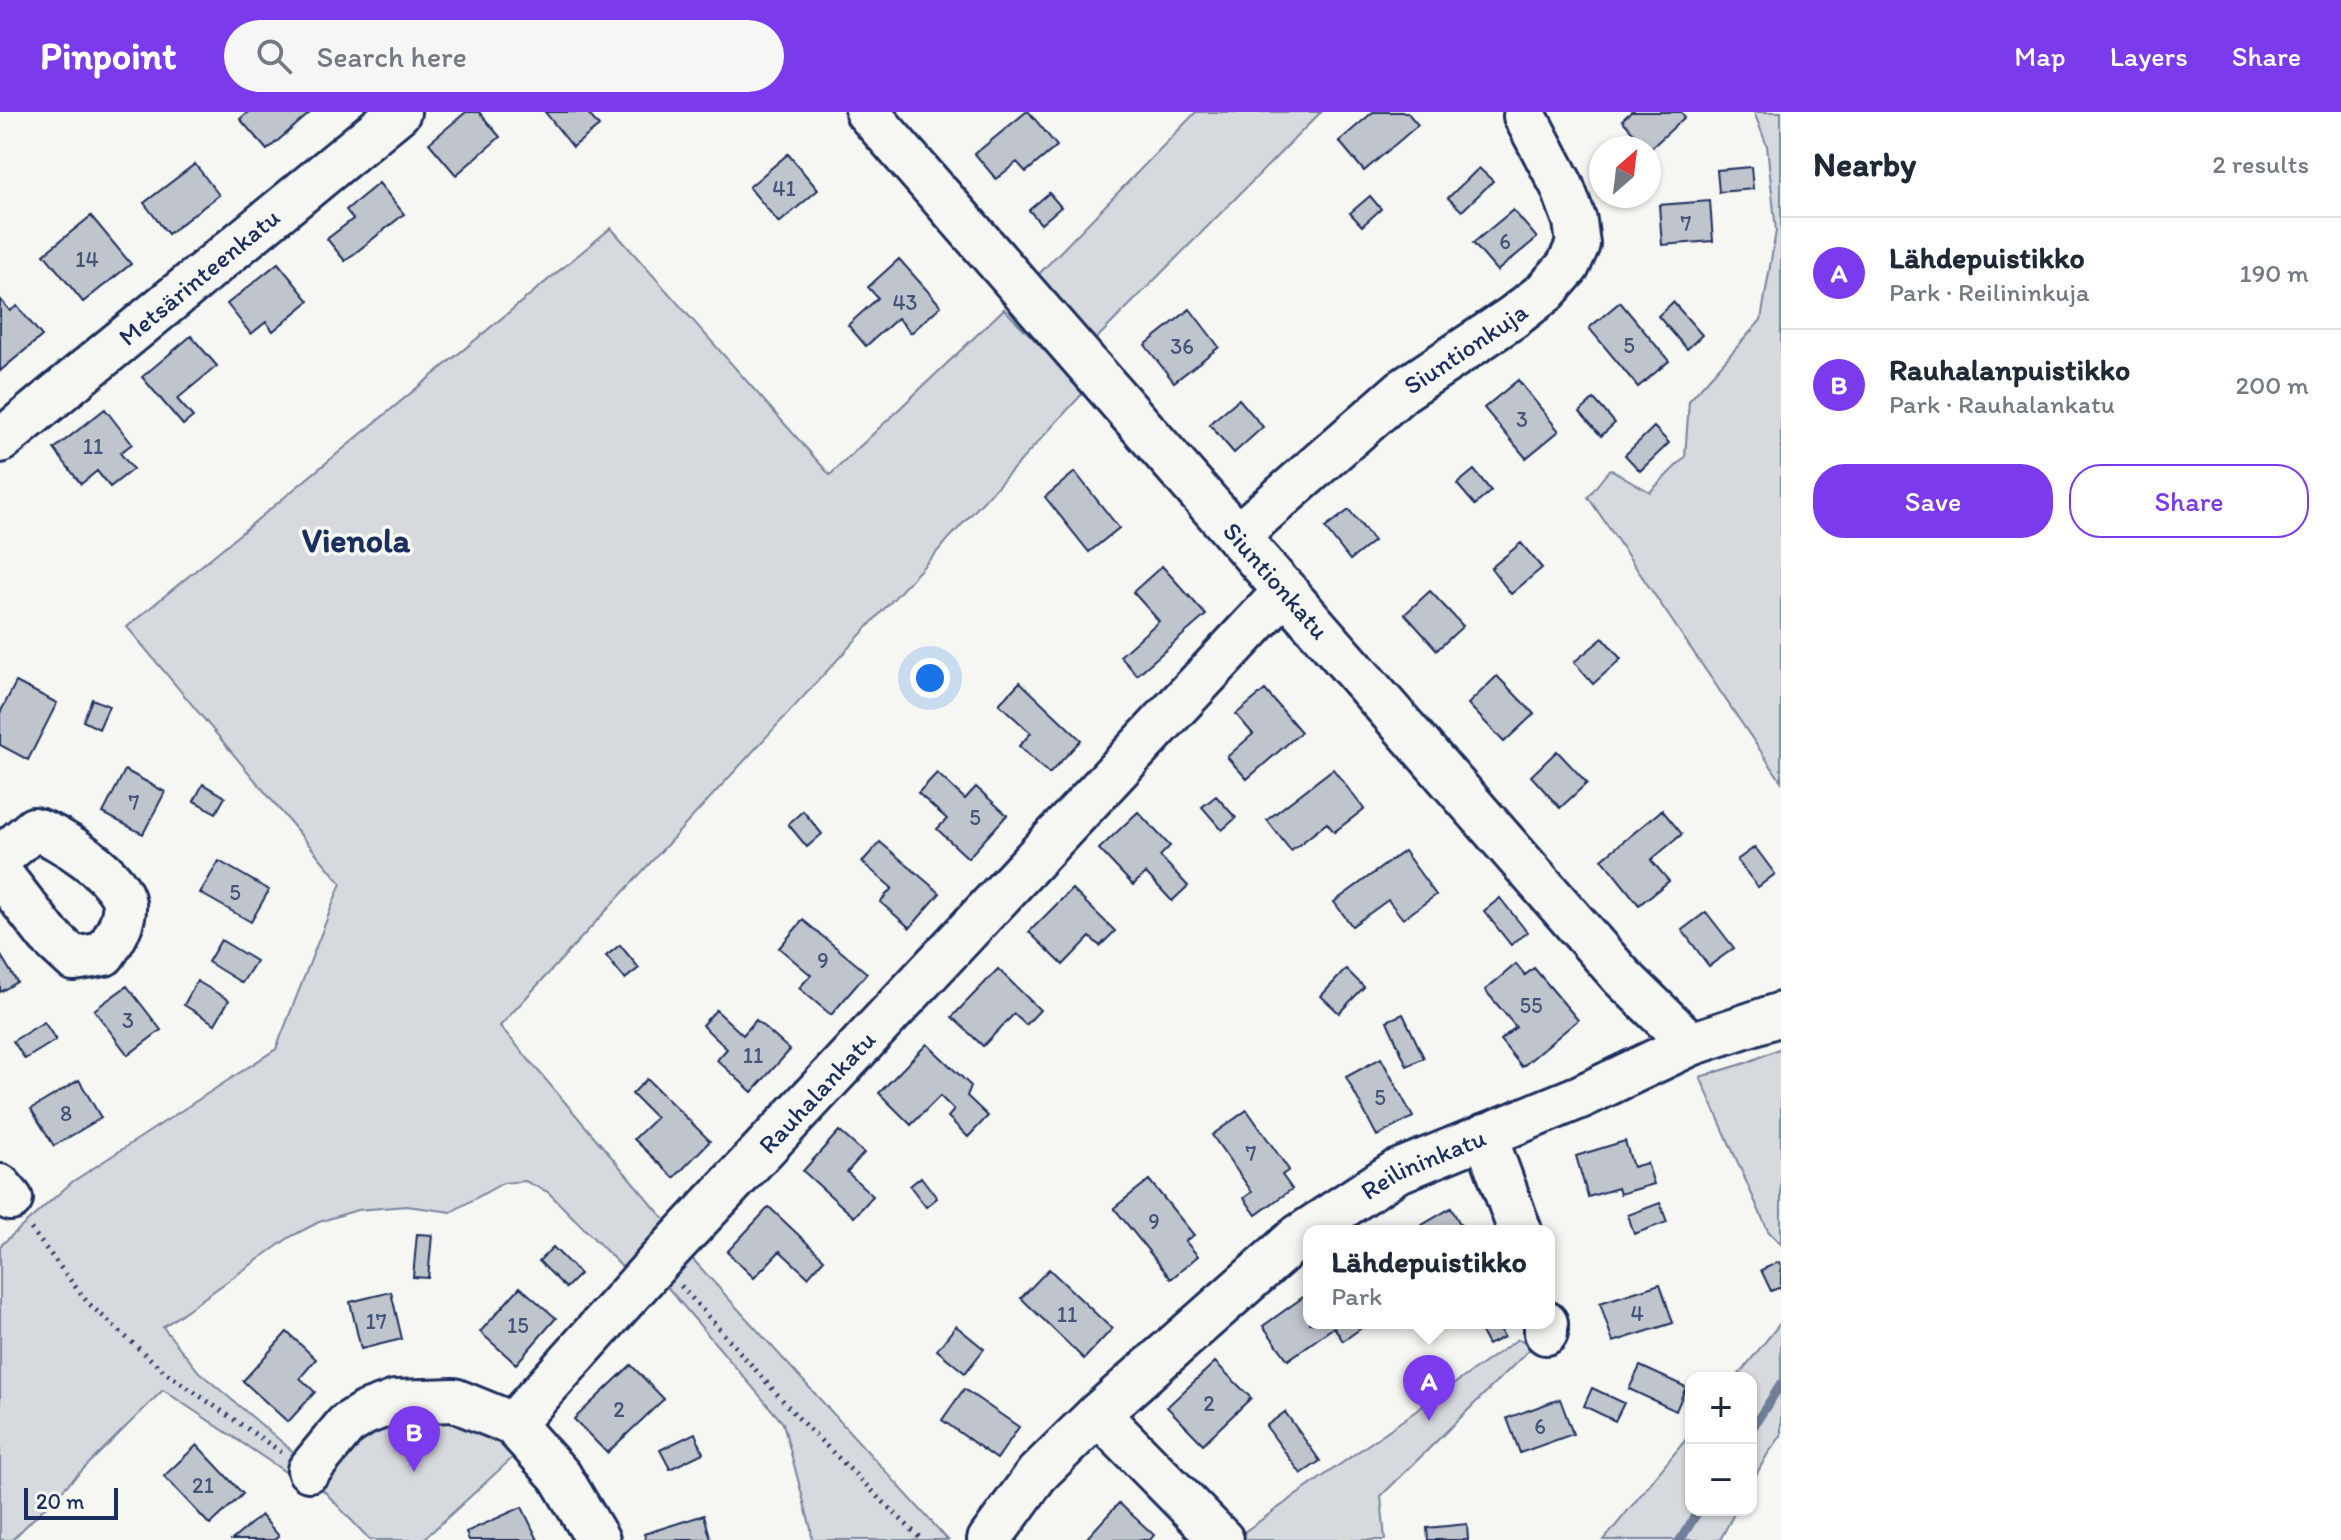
<!DOCTYPE html>
<meta charset="utf-8">
<style>
body{margin:0;font-family:Itim,sans-serif;background:#f6f6f7;color:#1f2937}
.controls{position:absolute;right:24px;bottom:24px;display:grid;overflow:hidden;border-radius:16px;box-shadow:0 2px 6px #0004}
.controls button{width:72px;height:72px;display:grid;place-items:center;padding:0;border:0;border-bottom:2px solid #e0e1e3;background:#fff;color:#1f2937;font:40px sans-serif}
.compass{position:absolute;left:1589px;top:24px;width:72px;height:72px;border-radius:50%;background:#fff;box-shadow:0 2px 6px #0004;rotate:28deg}
.scale{position:absolute;left:24px;bottom:20px;width:94px;box-sizing:border-box;padding-left:8px;border:4px solid #1b2f5e;border-top:0;font-size:22px;line-height:28px;white-space:nowrap;color:#1b2f5e;-webkit-text-stroke:6px #f6f6f2;paint-order:stroke}
.you{position:absolute;left:930px;top:566px;width:28px;height:28px;margin:-20px;border:6px solid #fff;border-radius:50%;background:#1a73e8;box-shadow:0 0 0 12px #1a73e833}
.badge{display:grid;place-items:center;width:52px;height:52px;border-radius:50%;background:#7c3aed;color:#fff;font-size:26px;font-weight:700}
.pin{position:absolute;translate:-50% -66px;filter:drop-shadow(0 2px 4px #0008)}
.pin::after{content:'';position:absolute;top:42px;width:28px;height:24px;background:inherit;clip-path:polygon(0 0,100% 0,50% 100%)}
.popup{position:absolute;left:1303px;top:1113px;width:252px;height:104px;box-sizing:border-box;display:grid;place-content:center;border-radius:16px;background:#fff;filter:drop-shadow(0 2px 6px #0005);font-size:26px;white-space:nowrap;color:#747a83}
.popup b{font-size:30px;color:#1f2937}
.popup::after{content:'';position:absolute;left:50%;top:100%;margin-left:-16px;border:16px solid transparent;border-top-color:#fff}
.list{margin:0;padding:0;list-style:none}
h2{display:flex;justify-content:space-between;align-items:center;height:104px;margin:0;padding:0 32px;font-size:34px}
h2 small{font-size:26px;font-weight:400;color:#747a83}
.list li{display:grid;grid-template-columns:52px 1fr auto;gap:24px;align-items:center;box-sizing:border-box;height:112px;padding:0 32px;border-top:2px solid #e0e1e3}
.list b{display:block;font-size:30px;white-space:nowrap}
.list p{margin:0;font-size:26px;white-space:nowrap;color:#747a83}
.list em{font-size:26px;font-style:normal;color:#747a83}
.actions{display:flex;gap:16px;padding:24px 32px}
.actions a{flex:1;padding:18px 0;border:2px solid #7c3aed;border-radius:32px;text-align:center;font-size:28px;color:#7c3aed}
.actions .main{background:#7c3aed;color:#fff}
.icon{flex:none;width:44px;height:44px;fill:none;stroke:currentColor;stroke-width:2;stroke-linecap:round;stroke-linejoin:round}
.map{position:relative;flex:none;width:1781px;height:1428px;overflow:hidden}
header{display:flex;align-items:center;gap:48px;box-sizing:border-box;height:112px;padding:0 40px;background:#7c3aed;color:#fff}
header strong{font-size:38px}
nav{display:flex;gap:44px;margin-inline-start:auto;font-size:28px}
.search{width:560px;height:72px;background:#f6f6f7;display:flex;align-items:center;gap:20px;box-sizing:border-box;padding:0 28px;border-radius:44px;color:#747a83;font-size:30px}
main{display:flex}
aside{flex:1;background:#fff}
.map>svg:first-child{display:block}
.green{fill:#d6d9dd;stroke:#78849e;stroke-width:2}
.lines{fill:none;stroke-linecap:round;stroke-linejoin:round}
.stream{stroke:#717e99;stroke-width:9}
.building{fill:#c0c4cd;stroke:#1b2f5e;stroke-width:2}
.minor-casing{stroke:#1b2f5e;stroke-width:48}
.path{stroke:#1b2f5e;stroke-width:5;stroke-dasharray:2 6;stroke-linecap:butt}
.minor{stroke:#f6f6f2;stroke-width:42}
.labels{text-anchor:middle;stroke-width:7;stroke-linejoin:round;paint-order:stroke}
.number-label{font-size:22px;fill:#44547a}
.street-label{font-size:26px;fill:#1b2f5e;stroke:#f6f6f2}
.district-label{font-size:34px;font-weight:bold;fill:#1b2f5e;stroke:#f6f6f2}
</style>
<header>
<strong>Pinpoint</strong>
<div class="search"><svg class="icon" aria-label="search" viewBox="0 0 24 24"><circle cx="10" cy="10" r="6"/><path d="M15 15l6 6"/></svg>Search here</div>
<nav><a>Map</a><a>Layers</a><a>Share</a></nav>
</header>
<main>
<div class="map">
<svg width="1781" height="1428" viewBox="0 0 1781 1428">
<rect width="100%" height="100%" fill="#f6f6f2"/>
<filter id="ink" filterUnits="userSpaceOnUse"><feTurbulence type="fractalNoise" baseFrequency=".0125" numOctaves="2"/><feDisplacementMap in="SourceGraphic" scale="16" xChannelSelector="R" yChannelSelector="G"/><feConvolveMatrix kernelMatrix="1 2 1 2 8 2 1 2 1" color-interpolation-filters="sRGB"/></filter>
<g filter="url(#ink)">
<path class="green" d="M1196,0H1321L1090,233L1033,168Z
M1754,0H1781V669L1588,385L1610,357L1650,380L1685,345L1689,289L1761,208L1776,119L1767,34Z
M611,116L830,363L1004,197L1085,279L500,914L672,1116L630,1163L548,1080L525,1069L503,1071L451,1100L407,1094L357,1098L319,1110L290,1125L163,1215L199,1260L295,1341L290,1363L163,1278L12,1428H0V1134L72,1070L276,937L341,771L127,515Z
M1781,936V1132L1768,1119L1700,965L1746,951Z
M689,1143L948,1428H812L811,1417L783,1311L663,1170Z
M1781,1210V1324L1767,1343L1751,1372V1266H1736Z
M1518,1227L1534,1233L1381,1384L1385,1428H1240L1237,1425Z
M442,1301L522,1337L423,1428H370L322,1377L339,1342L374,1309Z
M1691,1321V1398H1736L1720,1428H1604Z"/>
<g class="lines">
<path class="stream" d="M1751,1318L1781,1272
M1680,1428L1699,1398"/>
</g>
<path class="building" d="M248,0H311L267,38L240,7Z
M466,0H479L500,25L456,63L429,31Z
M545,0H587L599,14L573,35Z
M1026,0H1029L1057,34L1026,60L1017,50L996,67L975,42Z
M1373,0H1407L1418,13L1364,59L1339,29Z
M1631,0H1681L1685,5L1649,38L1622,8Z
M788,42L818,78L779,111L749,75Z
M195,52L219,83L168,122L144,91Z
M1751,55L1753,77L1719,80L1717,58Z
M1479,56L1493,69L1462,99L1448,86Z
M379,71L404,102L345,149L327,127L353,107L346,98Z
M1049,81L1061,95L1041,112L1029,98Z
M1370,84L1381,97L1362,114L1350,101Z
M1710,89L1713,129L1662,133L1659,93Z
M1513,98L1537,126L1497,159L1473,131Z
M91,104L131,152L83,190L44,142Z
M899,147L941,194L911,221L898,206L866,234L848,213L878,186L868,175Z
M278,151L309,189L273,219L266,210L251,222L227,192Z
M0,187L10,199L17,194L42,224L0,259Z
M1620,190L1669,249L1638,275L1589,216Z
M1673,190L1702,223L1687,237L1658,204Z
M1190,197L1219,235L1174,270L1145,233Z
M191,224L217,254L177,287L193,305L183,313L142,265Z
M1518,268L1559,319L1526,346L1484,296Z
M1239,287L1263,315L1234,341L1209,312Z
M1594,287L1615,311L1601,324L1580,300Z
M105,297L132,332L120,341L133,357L110,375L97,359L81,372L54,337Z
M1654,315L1669,331L1640,359L1625,343Z
M1474,358L1491,379L1475,393L1457,372Z
M1075,360L1119,416L1089,440L1045,385Z
M1349,398L1374,429L1350,448L1325,416Z
M1521,431L1542,456L1511,482L1491,456Z
M1162,454L1206,503L1137,563L1120,544L1159,509L1133,480Z
M1430,479L1463,514L1437,538L1405,502Z
M1603,526L1621,547L1593,572L1574,550Z
M1497,564L1534,602L1504,630L1468,592Z
M16,570L57,591L28,648L0,633V601Z
M1020,570L1081,628L1049,662L1019,634L1031,621L999,592Z
M1265,578L1301,620L1247,667L1227,645L1253,622L1236,602Z
M92,587L109,594L99,617L83,609Z
M1557,639L1587,671L1560,696L1531,664Z
M1333,657L1364,697L1334,720L1327,711L1291,739L1267,708Z
M125,658L165,680L143,722L103,701Z
M937,661L965,687L976,675L1007,703L968,746L937,717L947,707L918,681Z
M203,672L225,685L216,701L194,689Z
M1216,684L1236,706L1222,718L1202,695Z
M1662,698L1682,722L1651,748L1669,769L1639,793L1602,747Z
M803,699L822,722L807,735L788,712Z
M1138,700L1170,734L1160,744L1188,774L1172,789L1146,761L1133,773L1099,737Z
M880,730L940,781L910,816L880,790L892,776L862,750Z
M1755,735L1775,762L1758,775L1737,748Z
M1404,739L1436,783L1403,807L1388,788L1352,814L1334,790Z
M219,749L269,778L251,810L200,781Z
M1072,777L1115,819L1100,834L1090,825L1063,853L1029,820Z
M1500,786L1527,820L1511,833L1484,799Z
M1706,800L1734,836L1709,854L1682,818Z
M803,808L867,861L831,903L799,876L811,863L779,836Z
M221,828L256,849L242,871L208,850Z
M620,833L639,856L625,867L606,844Z
M0,842L17,870L0,880Z
M1516,852L1525,863L1534,856L1578,908L1522,955L1500,928L1516,915L1485,878Z
M998,857L1040,898L1026,913L1014,902L983,934L952,905Z
M1346,857L1364,875L1339,901L1321,884Z
M197,869L229,888L215,912L184,893Z
M127,874L161,918L128,943L94,898Z
M716,898L743,923L756,908L790,938L752,980L717,948L727,937L702,913Z
M1403,902L1424,946L1407,954L1387,909Z
M44,910L56,928L25,947L13,929Z
M927,932L971,974L967,984L988,1004L968,1025L948,1005L954,998L940,984L911,1013L879,981Z
M1381,946L1413,1005L1377,1024L1346,965Z
M647,967L710,1029L674,1066L634,1027L656,1006L632,982Z
M79,968L101,1006L54,1034L31,997Z
M1247,998L1289,1058L1282,1063L1292,1077L1256,1103L1244,1086L1252,1080L1212,1023Z
M839,1019L864,1041L847,1060L873,1084L854,1105L803,1059Z
M1625,1029L1633,1055L1647,1051L1654,1072L1620,1082L1618,1076L1588,1085L1576,1044Z
M921,1065L937,1086L926,1095L910,1074Z
M1149,1068L1194,1123L1185,1129L1198,1144L1171,1167L1114,1096Z
M1660,1091L1667,1110L1634,1122L1628,1103Z
M769,1095L824,1147L808,1165L780,1139L754,1166L727,1140Z
M1451,1096L1464,1119H1412Z
M417,1122L432,1123L428,1166L413,1165Z
M553,1135L580,1162L566,1176L539,1149Z
M1779,1150L1781,1155V1175L1771,1179L1761,1158Z
M1049,1157L1112,1217L1084,1247L1021,1186Z
M1660,1172L1673,1211L1613,1230L1600,1191Z
M520,1175L556,1206L516,1252L480,1220Z
M391,1180L402,1227L361,1237L350,1190Z
M1309,1181V1211L1367,1212L1343,1229L1334,1215L1288,1248L1263,1214Z
M1476,1211H1497L1504,1225L1488,1233Z
M956,1214L984,1237L965,1261L937,1238Z
M287,1220L316,1247L300,1266L315,1280L288,1310L243,1269Z
M1215,1250L1251,1286L1203,1332L1167,1295Z
M631,1253L664,1287L607,1341L574,1307Z
M1640,1254L1686,1275L1676,1299L1629,1277Z
M1592,1276L1624,1291L1615,1309L1584,1294Z
M964,1277L1019,1315L997,1347L942,1308Z
M1560,1287L1573,1322L1520,1341L1507,1306Z
M1285,1300L1320,1349L1301,1362L1266,1314Z
M695,1321L703,1341L670,1357L660,1338Z
M197,1333L243,1382L210,1413L164,1364Z
M1119,1391L1154,1423L1150,1428H1085Z
M522,1395L538,1428H469L466,1420Z
M261,1403L279,1424L274,1428H232Z
M704,1403L711,1428H646L644,1422Z
M1467,1412L1468,1428H1428L1427,1416Z"/>
<g class="lines">
<g class="minor-casing">
<g id="minor">
<path id="s1" d="M867,0L1622,865L1691,932"/>
<path id="s2" d="M0,329L399,0"/>
<path id="s3" d="M1237,424L1402,279L1513,205L1545,180L1568,154L1578,132L1575,109L1562,74L1525,4"/>
<path d="M0,746L34,717C58,723 120,764 124,791C126,809 113,829 104,842L74,847L48,823L0,761"/>
<path d="M1485,1023L1520,1119"/>
<path d="M0,1074L11,1087"/>
<path d="M1546,1221V1211"/>
<path d="M1098,1302L1222,1428"/>
<path id="s4" d="M513,1312L659,1149L1286,478"/>
<path d="M309,1358L346,1313L365,1301L395,1290L454,1288L513,1312L560,1364L598,1428"/>
<path id="s5" d="M989,1428L1037,1362L1098,1302L1299,1124L1396,1060L1580,985L1691,932L1781,902"/>
</g>
</g>
<path class="path" d="M31,1117L88,1191L165,1260L281,1340
M681,1174L802,1310L922,1428"/>
<use href="#minor" class="minor"/>
</g>
</g>
<g class="labels">
<g class="number-label">
<text x="784" y="84">41</text>
<text x="1686" y="119">7</text>
<text x="1505" y="137">6</text>
<text x="87" y="155">14</text>
<text x="905" y="198">43</text>
<text x="1629" y="241">5</text>
<text x="1182" y="242">36</text>
<text x="1522" y="315">3</text>
<text x="93" y="342">11</text>
<text x="134" y="698">7</text>
<text x="975" y="713">5</text>
<text x="235" y="788">5</text>
<text x="823" y="856">9</text>
<text x="1531" y="901">55</text>
<text x="128" y="916">3</text>
<text x="753" y="951">11</text>
<text x="1380" y="993">5</text>
<text x="66" y="1009">8</text>
<text x="1251" y="1049">7</text>
<text x="1154" y="1117">9</text>
<text x="1637" y="1209">4</text>
<text x="1067" y="1210">11</text>
<text x="376" y="1217">17</text>
<text x="518" y="1221">15</text>
<text x="1209" y="1299">2</text>
<text x="619" y="1305">2</text>
<text x="1540" y="1322">6</text>
<text x="203" y="1381">21</text>
</g>
<g class="street-label">
<text dy="9" stroke="none"><textPath href="#s2" startOffset="258">Metsärinteenkatu</textPath></text>
<text dy="9" stroke="none"><textPath href="#s3" startOffset="296">Siuntionkuja</textPath></text>
<text dy="9" stroke="none"><textPath href="#s1" startOffset="622">Siuntionkatu</textPath></text>
<text dy="9" stroke="none"><textPath href="#s4" startOffset="450">Rauhalankatu</textPath></text>
<text dy="9" stroke="none"><textPath href="#s5" startOffset="580">Reilininkatu</textPath></text>
</g>
<g class="district-label">
<text x="356" y="440">Vienola</text>
</g>
</g>
</svg>
<div class="controls">
<button>+</button>
<button>−</button>
</div>
<svg class="compass" viewBox="-18 -18 36 36"><path d="M0-13l5 13h-10z" fill="#e53935"/><path d="M0 13l5-13h-10z" fill="#747a83"/></svg>
<div class="scale">20 m</div>
<div class="you"></div>
<div class="pin badge" style="left:1429px;top:1309px">A</div>
<div class="popup"><b>Lähdepuistikko</b>Park</div>
<div class="pin badge" style="left:414px;top:1360px">B</div>
</div>
<aside>
<h2>Nearby<small>2 results</small></h2>
<ul class="list">
<li><span class="badge">A</span><div><b>Lähdepuistikko</b><p>Park · Reilininkuja</p></div><em>190 m</em></li>
<li><span class="badge">B</span><div><b>Rauhalanpuistikko</b><p>Park · Rauhalankatu</p></div><em>200 m</em></li>
</ul>
<div class="actions"><a class="main">Save</a><a>Share</a></div>
</aside>
</main>
